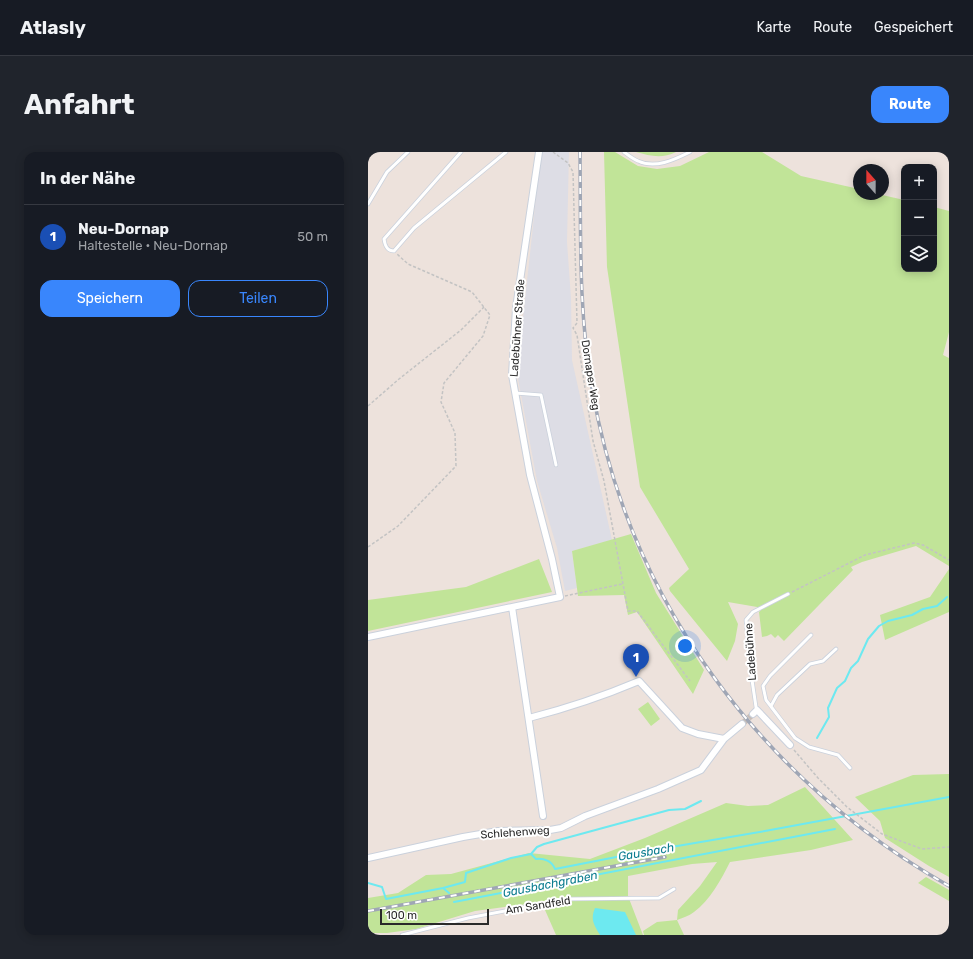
<!DOCTYPE html>
<html lang="de">
<meta charset="utf-8">
<style>
body{margin:0;font-family:Rubik,sans-serif;background:#20242c;color:#f1f3f6}
.controls{position:absolute;right:12px;top:12px;display:grid;overflow:hidden;border-radius:8px;box-shadow:0 2px 10px #0003}
.controls button{width:36px;height:36px;display:grid;place-items:center;padding:0;border:0;border-bottom:1px solid #363941;background:#171b24;color:#f1f3f6;font:20px sans-serif}
.compass{position:absolute;left:485px;top:12px;width:36px;height:36px;border-radius:50%;background:#171b24;box-shadow:0 2px 10px #0003;rotate:339deg}
.scale{position:absolute;left:12px;bottom:10px;width:109px;box-sizing:border-box;padding-left:4px;border:2px solid #2a2a2a;border-top:0;font-size:11px;line-height:14px;white-space:nowrap;color:#2a2a2a;-webkit-text-stroke:3px #fff;paint-order:stroke}
.you{position:absolute;left:317px;top:494px;width:14px;height:14px;margin:-10px;border:3px solid #fff;border-radius:50%;background:#1a73e8;box-shadow:0 0 0 6px #1a73e833}
.badge{display:grid;place-items:center;width:26px;height:26px;border-radius:50%;background:#3986fc;color:#fff;font-size:13px;font-weight:700}
.pin{position:absolute;translate:-50% -33px;filter:drop-shadow(0 1px 2px #0008)}
.pin::after{content:'';position:absolute;top:21px;width:14px;height:12px;background:inherit;clip-path:polygon(0 0,100% 0,50% 100%)}
.list{margin:0;padding:0;list-style:none}
h2{display:flex;justify-content:space-between;align-items:center;height:52px;margin:0;padding:0 16px;font-size:17px}
h2 small{font-size:13px;font-weight:400;color:#9ea1a6}
.list li{display:grid;grid-template-columns:26px 1fr auto;gap:12px;align-items:center;box-sizing:border-box;height:64px;padding:0 16px;border-top:1px solid #363941}
.list b{display:block;font-size:15px;white-space:nowrap}
.list p{margin:0;font-size:13px;white-space:nowrap;color:#9ea1a6}
.list em{font-size:13px;font-style:normal;color:#9ea1a6}
.actions{display:flex;gap:8px;padding:12px 16px}
.actions a{flex:1;padding:9px 0;border:1px solid #3986fc;border-radius:12px;text-align:center;font-size:14px;color:#3986fc}
.actions .main{background:#3986fc;color:#fff}
.icon{flex:none;width:22px;height:22px;fill:none;stroke:currentColor;stroke-width:2;stroke-linecap:round;stroke-linejoin:round}
.map{position:relative;flex:none;width:581px;height:783px;overflow:hidden;border-radius:12px}
header{display:flex;align-items:center;gap:24px;box-sizing:border-box;height:56px;padding:0 20px;background:#171b24;border-bottom:1px solid #363941}
header strong{font-size:19px}
nav{display:flex;gap:22px;margin-inline-start:auto;font-size:14px}
.intro{display:flex;align-items:center;justify-content:space-between;box-sizing:border-box;height:96px;padding:0 24px}
h1{margin:0;font-size:28px}
.button{padding:10px 18px;border-radius:12px;background:#3986fc;color:#fff;font-size:14px;font-weight:700}
main{display:flex;gap:24px;padding:0 24px}
aside{flex:1;background:#171b24;border-radius:12px;box-shadow:0 2px 10px #0003}
.map>svg:first-child{display:block}
.industrial{fill:#dddde5}
.green{fill:#c1e498}
.water{fill:#6de9f0}
.lines{fill:none;stroke-linecap:round;stroke-linejoin:round}
.stream{stroke:#6de9f0;stroke-width:2}
.minor-tunnel{stroke:#c6bdb8;stroke-width:6;stroke-dasharray:6 3;stroke-linecap:butt}
.service-casing{stroke:#cad1dc;stroke-width:4.5}
.minor-casing{stroke:#cad1dc;stroke-width:8}
.path{stroke:#c3c3c3;stroke-width:1.5;stroke-dasharray:3 2;stroke-linecap:butt}
.service{stroke:#fff;stroke-width:3}
.minor{stroke:#fff;stroke-width:6}
.rail-casing{stroke:#9fa6b5;stroke-width:3.5}
.rail{stroke:#fff;stroke-width:2;stroke-dasharray:6;stroke-linecap:butt}
.labels{text-anchor:middle;stroke-width:4;stroke-linejoin:round;paint-order:stroke}
.street-label{font-size:11px;fill:#2a2a2a;stroke:#fff}
.water-label{font-size:12px;font-style:italic;fill:#0c7d8f;stroke:#fff}
</style>
<header>
<strong>Atlasly</strong>
<nav><a>Karte</a><a>Route</a><a>Gespeichert</a></nav>
</header>
<div class="intro"><h1>Anfahrt</h1><a class="button">Route</a></div>
<main>
<aside>
<h2>In der Nähe<small></small></h2>
<ul class="list">
<li><span class="badge" style="background:#1a4fb4">1</span><div><b>Neu-Dornap</b><p>Haltestelle · Neu-Dornap</p></div><em>50 m</em></li>
</ul>
<div class="actions"><a class="main">Speichern</a><a>Teilen</a></div>
</aside>
<div class="map">
<svg width="581" height="783" viewBox="0 0 581 783">
<rect width="100%" height="100%" fill="#ede2dc"/>
<path class="industrial" d="M173,0H201L199,90L203,146L204,208L244,388L204,399L209,436L197,439L189,396L169,329L149,221Z"/>
<path class="green" d="M236,0H247L270,14L289,17L312,14L341,0H394L433,24L491,37V42H510L536,48V117H566V55L581,59V180L575,203L581,206V414L548,394L494,410L483,415L485,418L416,489L410,483L407,486L403,482L399,484L394,485L391,460L395,456L360,450L370,472L367,489L359,509L302,439L301,436L321,417L272,335L239,115Z
M268,0H308C294,7 282,4 268,0Z
M263,382L288,441L336,518L325,542L269,460L260,463L256,443L210,444L204,399Z
M171,407L184,440L0,479V448L98,435Z
M581,417V460L517,488L512,463L562,445Z
M280,550L292,567L283,574L270,557Z
M581,622V725L561,714L517,686L512,669L487,645L545,623Z
M437,635L485,688L443,698L362,710C353,728 342,748 326,760C321,764 314,766 309,768L310,758L332,734L349,710L324,712L260,724V744L275,783H188L177,758L195,752L189,748L107,759L48,777L19,781H0V746L30,741L58,723L83,722L161,701L222,707L277,686L358,651L380,654L400,653Z
M558,725L581,738V749L550,731Z
M309,768L316,783H276L275,779L289,770Z"/>
<path class="water" d="M227,756L257,760L268,783H232C226,773 222,767 227,756Z"/>
<g class="lines">
<path class="stream" d="M449,586L461,565L460,556L469,536L477,529L483,516L490,509L500,487L511,474L520,469L544,463L555,457L569,454L579,445
M163,702L169,695L176,692L301,658L317,657L333,649
M0,731L14,735L18,747L75,736L97,730L98,721L143,706L163,702L168,707C176,706 184,709 187,717L274,700L397,679L581,645
M75,736L81,741
M86,750L467,677"/>
<path class="minor-tunnel" d="M374,572L385,562"/>
<g class="service-casing">
<path id="service" d="M93,0L16,87C17,94 19,99 26,99L46,76L138,0
M256,0C260,3 265,7 270,9C287,17 306,8 322,0
M0,52L19,20L40,0
M147,241L173,243L188,313
M443,483L402,524L395,534L398,548L427,586L441,595L470,603L482,616
M403,554L409,543L442,512L455,509L468,497
M389,558L388,555L384,528L378,468L385,460L420,442
M34,783L100,766L199,747L291,746L306,737"/>
</g>
<g class="minor-casing">
<path id="minor" d="M144,455L175,664
M0,485L192,445L184,407L162,323L144,223L148,156L171,0
M385,562L389,558L422,593
M161,566C200,556 233,545 271,529L314,576L330,582L356,587
M0,706L95,685L130,679L182,678L193,676L217,664L290,637L333,618L356,587L374,572"/>
</g>
<path class="path" d="M185,0L200,11L205,20L209,171L205,176L209,183L225,289L236,329L260,459H269L322,529
M0,254L31,227L93,178L116,155
M0,395L30,374L88,314L87,281L73,250L76,231L115,184L122,163L104,140L40,112L29,102
M424,440L497,403L546,391L555,393L581,408
M197,444L254,432
M426,598L450,626L479,655L514,682L554,697L581,695"/>
<use href="#service" class="service"/>
<use href="#minor" class="minor"/>
<g class="rail-casing">
<path id="rail" d="M212,0C213,78 210,158 224,236C260,449 394,628 581,734
M0,759L297,705"/>
</g>
<use href="#rail" class="rail"/>
</g>
<g class="labels">
<g class="street-label">
<text transform="translate(149 176) rotate(-86)" y="4">Ladebühner Straße</text>
<text transform="translate(223 223) rotate(81)" y="4">Dornaper Weg</text>
<text transform="translate(382 500) rotate(-94)" y="4">Ladebühne</text>
<text transform="translate(147 680) rotate(-4)" y="4">Schlehenweg</text>
<text transform="translate(170 753) rotate(-9)" y="4">Am Sandfeld</text>
</g>
<g class="water-label">
<text transform="translate(278 700) rotate(-10)" y="4">Gausbach</text>
<text transform="translate(182 732) rotate(-11)" y="4">Gausbachgraben</text>
</g>
</g>
</svg>
<div class="controls">
<button>+</button>
<button>−</button>
<button><svg class="icon" aria-label="layers" viewBox="0 0 24 24"><path d="M12 4l9 5-9 5-9-5zM3 14l9 5 9-5"/></svg></button>
</div>
<svg class="compass" viewBox="-18 -18 36 36"><path d="M0-13l5 13h-10z" fill="#e53935"/><path d="M0 13l5-13h-10z" fill="#9ea1a6"/></svg>
<div class="scale">100 m</div>
<div class="you"></div>
<div class="pin badge" style="left:268px;top:525px;background:#1a4fb4">1</div>
</div>
</main>
